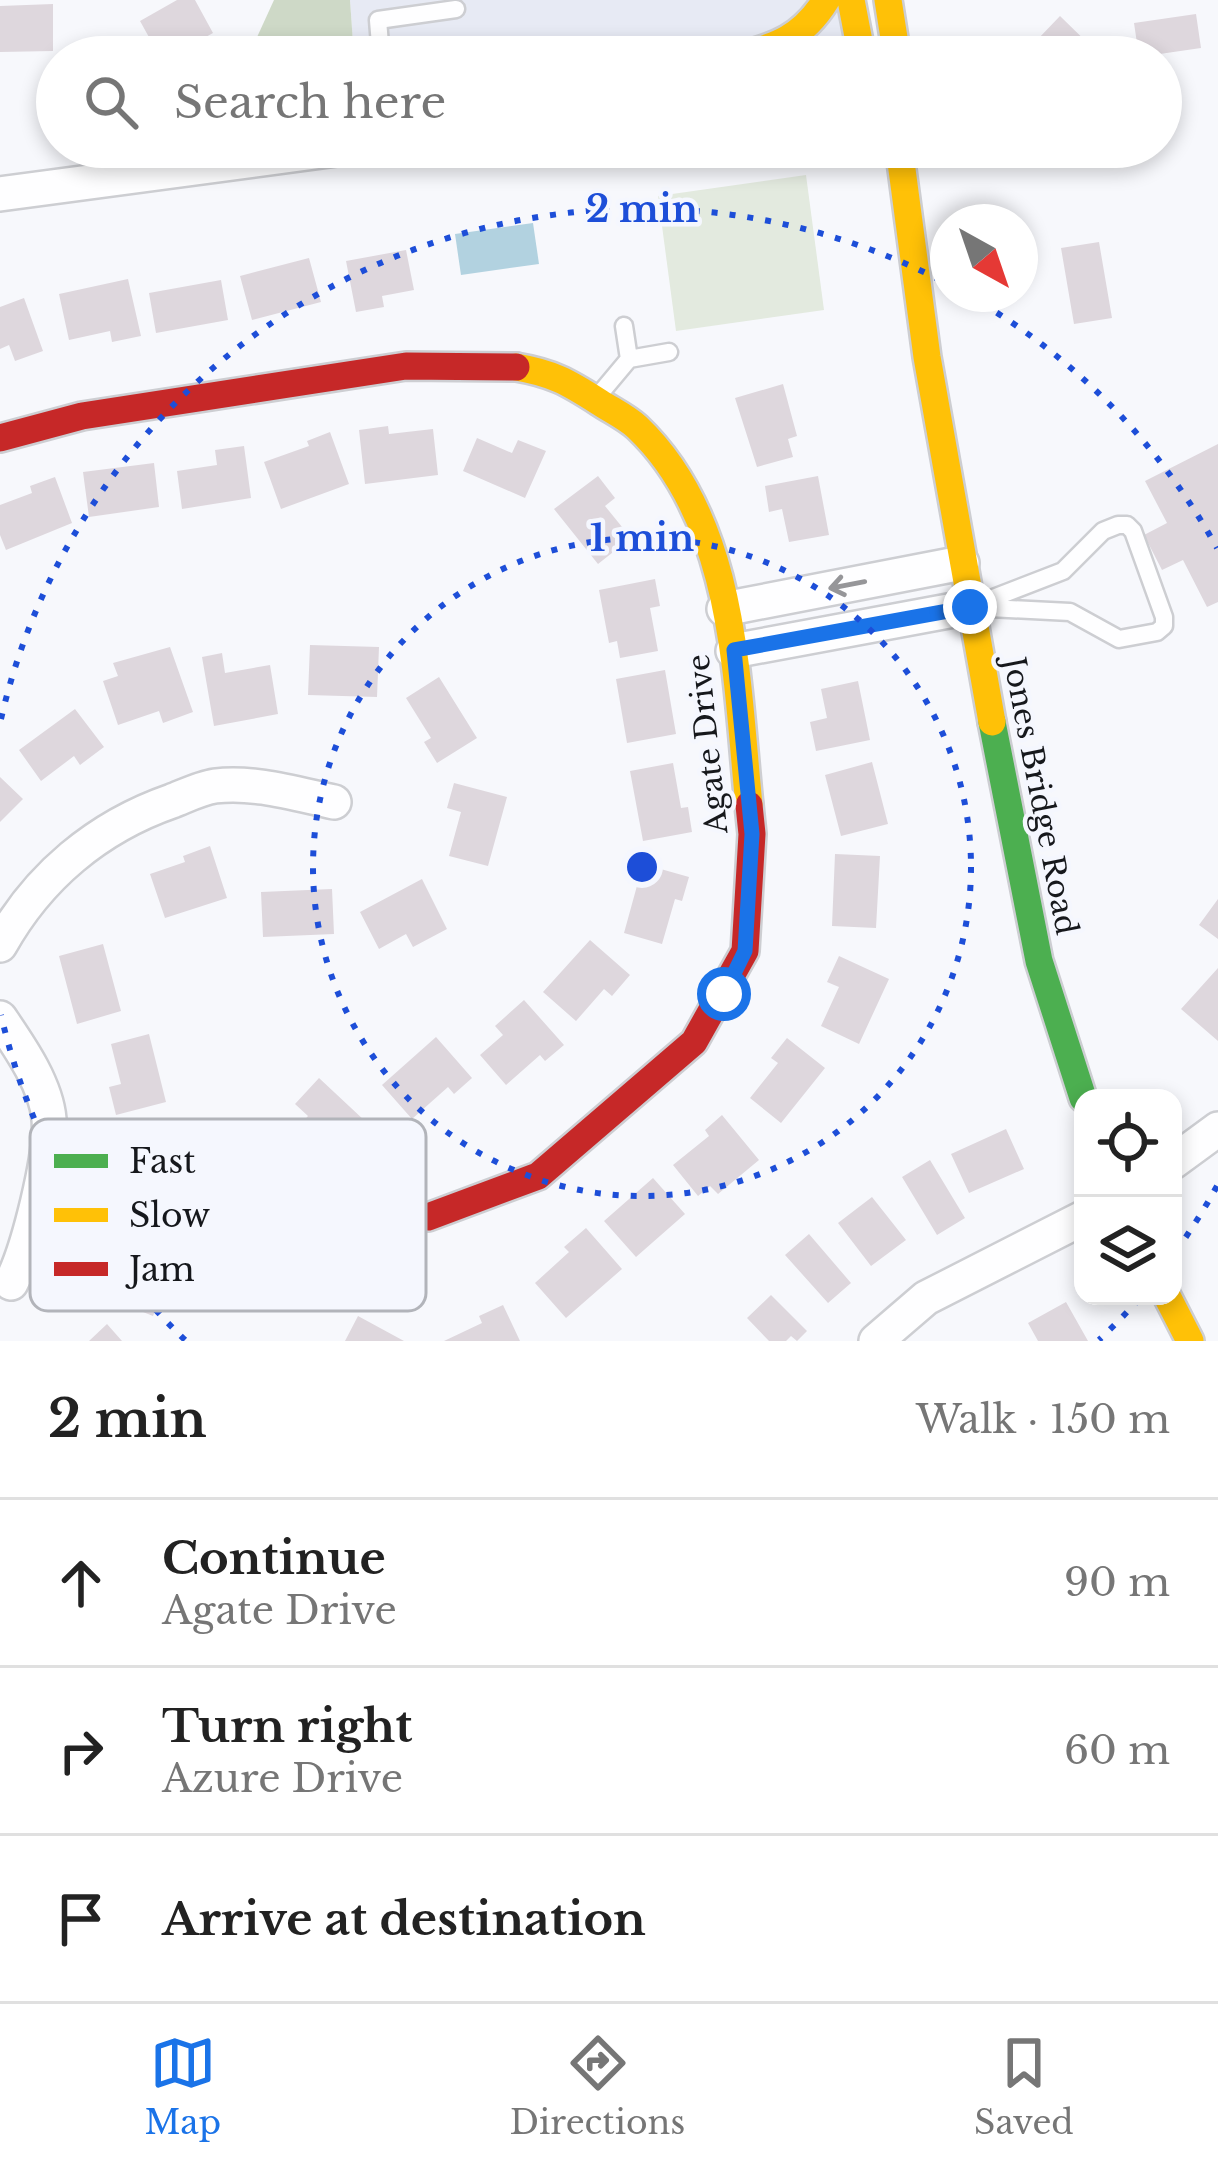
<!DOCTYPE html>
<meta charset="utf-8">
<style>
body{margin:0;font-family:"Libre Baskerville",serif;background:#f6f6f6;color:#222}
.controls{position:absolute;right:36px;bottom:36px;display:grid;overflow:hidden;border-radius:24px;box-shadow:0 6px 18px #0003}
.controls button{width:108px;height:108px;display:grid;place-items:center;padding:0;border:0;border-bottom:3px solid #e0e0e0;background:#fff;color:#222;font:60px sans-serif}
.compass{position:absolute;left:930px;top:204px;width:108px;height:108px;border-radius:50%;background:#fff;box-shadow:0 6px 18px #0003;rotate:140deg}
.stop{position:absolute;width:36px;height:36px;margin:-27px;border:9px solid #1a73e8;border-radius:50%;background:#fff}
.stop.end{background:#1a73e8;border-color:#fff;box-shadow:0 3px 12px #0008}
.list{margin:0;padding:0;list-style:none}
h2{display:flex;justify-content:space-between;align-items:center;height:156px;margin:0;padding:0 48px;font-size:51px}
h2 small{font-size:39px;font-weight:400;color:#767676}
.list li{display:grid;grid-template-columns:78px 1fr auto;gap:36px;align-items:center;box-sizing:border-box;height:168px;padding:0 48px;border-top:3px solid #e0e0e0}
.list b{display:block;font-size:45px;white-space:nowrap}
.list p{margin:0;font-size:39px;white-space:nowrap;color:#767676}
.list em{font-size:39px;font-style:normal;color:#767676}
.icon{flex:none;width:66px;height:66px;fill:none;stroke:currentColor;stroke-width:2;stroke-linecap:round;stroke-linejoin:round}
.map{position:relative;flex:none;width:1218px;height:1341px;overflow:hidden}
.search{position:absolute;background:#fff;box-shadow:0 6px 18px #0003;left:36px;right:36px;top:36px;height:132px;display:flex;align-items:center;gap:30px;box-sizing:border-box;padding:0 42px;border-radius:66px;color:#767676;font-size:45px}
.sheet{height:660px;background:#fff}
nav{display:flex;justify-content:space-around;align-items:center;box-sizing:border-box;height:168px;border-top:3px solid #e0e0e0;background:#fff;font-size:33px;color:#767676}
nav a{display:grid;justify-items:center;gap:6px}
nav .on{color:#1a73e8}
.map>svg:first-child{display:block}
.built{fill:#e7eaf4}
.green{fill:#e3eadf}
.forest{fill:#ced9c7}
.water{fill:#b2d2e0}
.building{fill:#ded7dd}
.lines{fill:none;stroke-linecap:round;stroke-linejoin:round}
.lane-casing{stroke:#cdced2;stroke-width:21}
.street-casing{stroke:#cdced2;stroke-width:38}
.fast-casing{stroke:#cdced2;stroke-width:32}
.slow-casing{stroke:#cdced2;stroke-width:32}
.jam-casing{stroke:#cdced2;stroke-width:32}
.lane{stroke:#fefeff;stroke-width:16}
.street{stroke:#fefeff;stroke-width:33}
.fast{stroke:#4caf50;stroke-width:27}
.slow{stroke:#ffc107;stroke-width:27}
.jam{stroke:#c62828;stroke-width:27}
.oneway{stroke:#969699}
.route{stroke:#1a73e8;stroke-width:15}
.ring{fill:none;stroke:#1d4ed8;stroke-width:6;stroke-dasharray:6 12}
.labels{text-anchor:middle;stroke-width:9;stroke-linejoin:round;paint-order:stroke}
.street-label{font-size:30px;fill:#16181c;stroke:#f5f7fe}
.key{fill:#f5f7fe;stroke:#b2b4ba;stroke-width:3}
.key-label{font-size:33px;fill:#16181c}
.centre{fill:#1d4ed8;stroke:#f5f7fe;stroke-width:6}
.ring-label{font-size:36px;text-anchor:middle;font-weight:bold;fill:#1d4ed8;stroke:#f5f7fe;stroke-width:9;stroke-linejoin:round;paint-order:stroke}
</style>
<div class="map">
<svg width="1218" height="1341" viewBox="0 0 1218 1341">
<rect width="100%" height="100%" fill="#f7f8fc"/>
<path class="built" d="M350,0H861L841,57H354Z"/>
<path class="green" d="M806,175L824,310L676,331L658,196Z"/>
<path class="forest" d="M274,0H350L354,57H248Z"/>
<path class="water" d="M533,223L539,264L461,275L455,234Z"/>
<path class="building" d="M177,0H195L213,33L170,57H160L140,21Z
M53,4V51L0,52V6Z
M1196,14L1201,48L1139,57L1134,23Z
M1060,16L1102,57H1054L1037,40Z
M1099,242L1112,318L1074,324L1061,248Z
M406,250L414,290L382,296L384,307L356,312L346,261Z
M309,258L321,302L252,320L240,276Z
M128,279L141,336L112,342L110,331L69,340L59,294Z
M221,280L228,320L156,333L149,293Z
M24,298L43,351L15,361L9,345L0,349V307Z
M783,384L797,436L788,439L793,457L757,467L735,398Z
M388,426L389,434L433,429L438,475L365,484L359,430Z
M330,432L349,484L281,509L264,462L309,446L307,441Z
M477,438L512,453L518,440L546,451L525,498L463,471Z
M1218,444V602L1207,607L1183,560L1162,570L1144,535L1167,523L1145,481Z
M244,446L251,498L182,509L177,471L217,465L215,450Z
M154,463L159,507L89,517L83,472Z
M598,476L615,498L605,506L631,538L598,564L554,509Z
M818,476L829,535L789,542L782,509L769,512L765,486Z
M55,477L72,523L6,550L0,535V505L32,493L30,486Z
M655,579L660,606L650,608L658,651L620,658L617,641L609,643L599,590Z
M310,645L379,647L377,697L308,695Z
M170,647L193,712L163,723L159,711L118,725L103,681L118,676L113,663Z
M222,653L225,673L270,665L278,714L214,726L202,657Z
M665,670L676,734L627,743L616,679Z
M439,677L477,738L437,763L424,742L431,738L406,698Z
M858,681L870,740L816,751L810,722L827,718L821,689Z
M75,709L104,747L80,765L74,756L41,781L19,750Z
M872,762L888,824L841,836L825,775Z
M673,763L681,808L688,807L692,832L643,841L630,771Z
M0,777L23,799L0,822Z
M454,783L507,797L488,866L449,856L461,812L447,808Z
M210,846L227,898L165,918L150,874L185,862L183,856Z
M835,854L880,856L876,928L832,926Z
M643,864L689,877L682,901L675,899L662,944L624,933Z
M422,879L447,929L413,947L406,934L379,949L360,912Z
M332,889L334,934L263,937L261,892Z
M1218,899V939L1199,925Z
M590,940L630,975L612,996L604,989L576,1021L543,992Z
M103,944L121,1011L77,1024L59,956Z
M839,956L889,979L859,1044L821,1026L839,987L827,982Z
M1218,968V1041L1181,1009Z
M524,1000L564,1045L545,1061L540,1055L506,1085L480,1055L503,1035L495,1026Z
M149,1034L166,1102L116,1115L109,1087L121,1084L111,1044Z
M436,1037L472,1078L454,1094L448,1087L412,1119L382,1085Z
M787,1038L825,1068L781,1123L750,1098L778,1063L771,1058Z
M319,1078L365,1121L320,1168L288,1138L308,1116L295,1104Z
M722,1115L759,1160L718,1194L710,1186L698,1196L673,1165L709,1136L705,1130Z
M1006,1129L1024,1169L969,1193L951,1154Z
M930,1160L965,1218L937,1235L902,1177Z
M653,1178L685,1214L636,1257L604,1221Z
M872,1197L906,1240L871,1266L838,1223Z
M586,1228L622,1269L566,1318L535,1283L569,1252L564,1247Z
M139,1234L179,1250L153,1316L113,1300Z
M809,1234L851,1283L828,1303L785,1255Z
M771,1295L807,1331L797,1341L791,1336L786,1341H769L747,1318Z
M1066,1302L1088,1341H1038L1028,1323Z
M503,1305L520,1341H444L482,1323L479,1316Z
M358,1316L404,1341H345Z
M107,1324L122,1341H89Z"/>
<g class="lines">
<g class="lane-casing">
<path id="lane" d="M381,57L378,20L456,9
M624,326L629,359
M598,396L629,359L669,352
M1118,525H1127L1133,531L1164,617V626L1157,632L1119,639L1070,612L970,607L1063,571L1103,531Z"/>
</g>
<g class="street-casing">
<path id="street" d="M0,194L352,147
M724,609L962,563
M733,651L970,607
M0,945C38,877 97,827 172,801C185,796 201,788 215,786C254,781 296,794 334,802
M0,1018C19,1046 46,1084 49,1119C52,1155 28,1251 11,1283
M1173,1162L1218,1129
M876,1341L926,1298L1083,1218"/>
</g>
<g class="fast-casing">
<path id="fast" d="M992,722L1039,961L1083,1098"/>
</g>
<g class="slow-casing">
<path id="slow" d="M851,0L862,57
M888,0L897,57
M736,57C777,47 803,37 826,0
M899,147L927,357L992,722
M516,367C552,373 568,382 599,402C611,410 626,417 637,427C736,521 736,679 749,805
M1167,1296L1190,1341"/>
</g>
<g class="jam-casing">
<path id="jam" d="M0,438L82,416L406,366L516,367
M428,1217L538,1176L694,1042L745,951L752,834L749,805"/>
</g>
<use href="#lane" class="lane"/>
<use href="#street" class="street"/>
<use href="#fast" class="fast"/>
<use href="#slow" class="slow"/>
<use href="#jam" class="jam"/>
</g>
<defs><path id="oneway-shaft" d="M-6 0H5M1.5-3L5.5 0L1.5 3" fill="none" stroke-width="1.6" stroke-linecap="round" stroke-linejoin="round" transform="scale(3)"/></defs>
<use class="oneway" href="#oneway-shaft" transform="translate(847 585) rotate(169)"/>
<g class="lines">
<path class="route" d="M724,994L745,951L752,834L734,650L970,607"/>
</g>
<g class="ring">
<circle cx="642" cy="867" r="329"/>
<path d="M1217 1186A658 658 0 0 1 1174 1254M1139 1299A658 658 0 0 1 1099 1340M185 1340A658 658 0 0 1 1 1015M1 719A658 658 0 0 1 946 283M966 294A658 658 0 0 1 1217 548"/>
</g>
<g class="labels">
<g class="street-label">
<text transform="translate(708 744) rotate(-96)" y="10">Agate Drive</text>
<text transform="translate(1040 796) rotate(79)" y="10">Jones Bridge Road</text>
</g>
</g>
<rect x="30" y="1119" width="396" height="192" rx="18" class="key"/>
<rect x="54" y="1154" width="54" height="14" fill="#4caf50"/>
<rect x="54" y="1208" width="54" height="14" fill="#ffc107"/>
<rect x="54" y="1262" width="54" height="14" fill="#c62828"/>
<g class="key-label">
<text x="129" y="1173">Fast</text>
<text x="129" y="1227">Slow</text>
<text x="129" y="1281">Jam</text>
</g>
<circle cx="642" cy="867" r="18" class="centre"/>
<g class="ring-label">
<text x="642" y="222">2 min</text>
<text x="642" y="551">1 min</text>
</g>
</svg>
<div class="controls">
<button><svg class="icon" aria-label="locate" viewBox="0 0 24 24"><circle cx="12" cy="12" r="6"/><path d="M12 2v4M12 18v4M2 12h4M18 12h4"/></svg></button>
<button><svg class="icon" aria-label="layers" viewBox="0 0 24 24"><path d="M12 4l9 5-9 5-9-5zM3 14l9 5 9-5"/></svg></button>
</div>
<svg class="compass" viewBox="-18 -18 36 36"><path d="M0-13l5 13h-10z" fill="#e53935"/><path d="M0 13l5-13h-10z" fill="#767676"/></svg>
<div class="stop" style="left:724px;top:994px"></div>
<div class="stop end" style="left:970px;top:607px"></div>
<div class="search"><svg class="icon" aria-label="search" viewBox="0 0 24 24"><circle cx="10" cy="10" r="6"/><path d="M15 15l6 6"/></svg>Search here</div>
</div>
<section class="sheet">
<h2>2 min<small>Walk · 150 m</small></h2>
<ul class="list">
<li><svg class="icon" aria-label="ahead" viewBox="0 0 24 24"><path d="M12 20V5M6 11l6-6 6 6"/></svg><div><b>Continue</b><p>Agate Drive</p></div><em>90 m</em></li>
<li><svg class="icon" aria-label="right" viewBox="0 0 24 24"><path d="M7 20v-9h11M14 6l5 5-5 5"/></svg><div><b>Turn right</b><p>Azure Drive</p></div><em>60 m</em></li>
<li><svg class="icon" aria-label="arrive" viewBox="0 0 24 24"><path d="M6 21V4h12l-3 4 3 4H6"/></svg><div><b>Arrive at destination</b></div></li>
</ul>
</section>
<nav>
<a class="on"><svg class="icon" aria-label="map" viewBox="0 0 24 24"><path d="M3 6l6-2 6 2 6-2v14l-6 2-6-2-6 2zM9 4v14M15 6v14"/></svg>Map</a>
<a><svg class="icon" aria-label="directions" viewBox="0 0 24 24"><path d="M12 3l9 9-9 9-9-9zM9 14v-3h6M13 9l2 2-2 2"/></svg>Directions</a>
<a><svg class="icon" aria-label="saved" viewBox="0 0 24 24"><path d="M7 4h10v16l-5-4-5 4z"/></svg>Saved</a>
</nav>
